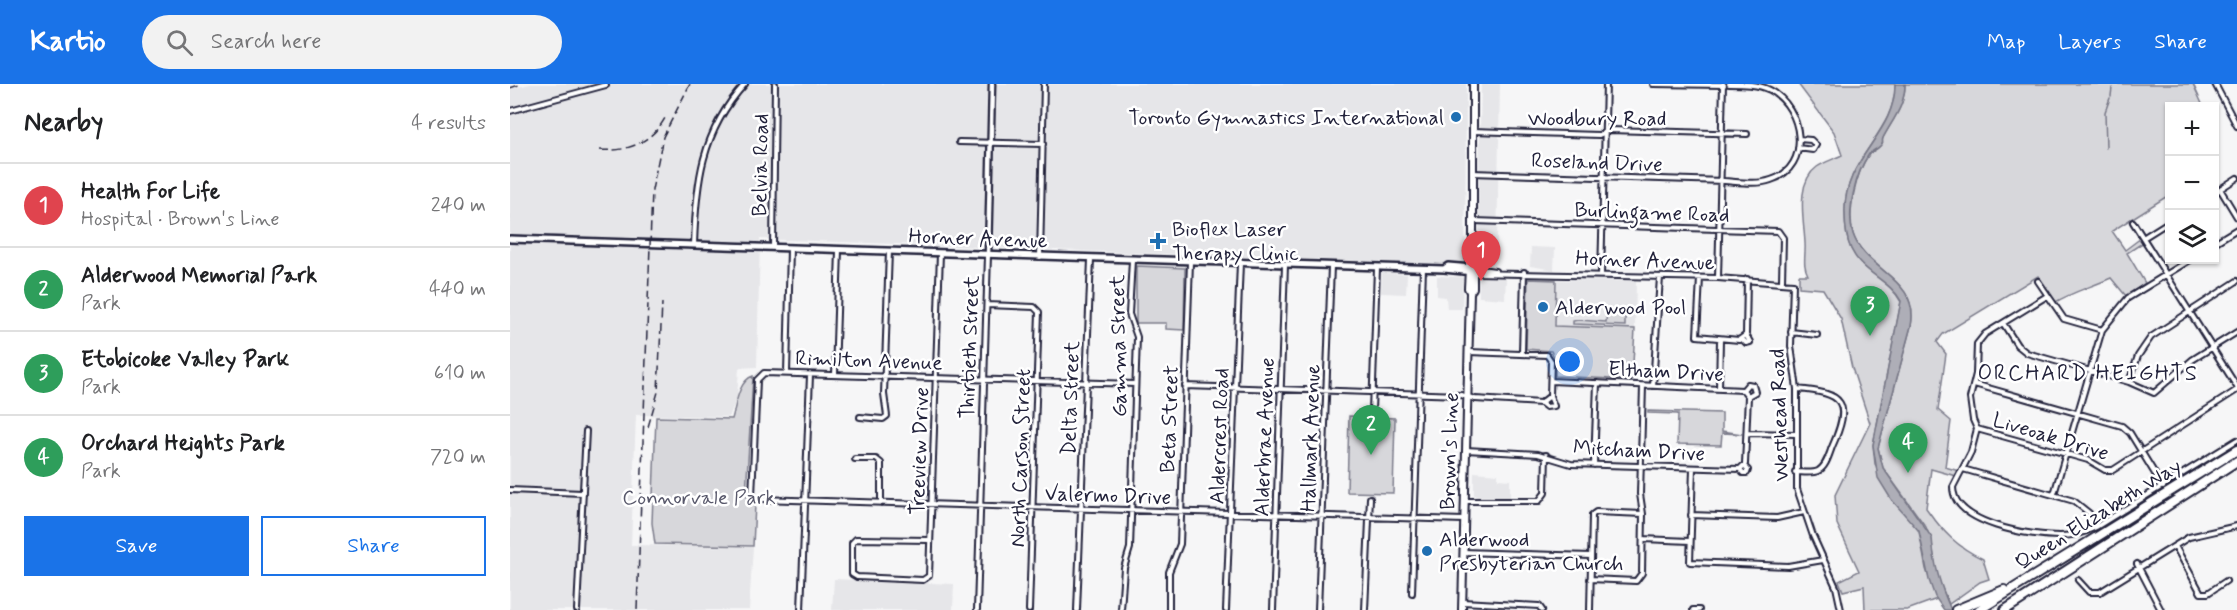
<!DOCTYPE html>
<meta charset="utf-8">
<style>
body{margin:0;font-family:Mynerve,sans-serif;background:#f2f2f2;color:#202124}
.controls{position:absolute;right:18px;top:18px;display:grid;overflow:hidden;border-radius:0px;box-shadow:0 2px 4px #0004}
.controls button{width:54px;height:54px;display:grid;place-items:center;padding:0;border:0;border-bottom:2px solid #e0e0e0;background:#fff;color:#202124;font:30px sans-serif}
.you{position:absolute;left:1060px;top:278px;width:21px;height:21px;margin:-15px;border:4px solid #fff;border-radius:50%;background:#1a73e8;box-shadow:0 0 0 9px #1a73e833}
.badge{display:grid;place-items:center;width:39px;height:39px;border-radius:50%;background:#1a73e8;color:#fff;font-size:20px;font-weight:700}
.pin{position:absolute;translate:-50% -50px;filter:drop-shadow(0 2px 3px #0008)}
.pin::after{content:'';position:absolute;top:32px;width:21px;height:18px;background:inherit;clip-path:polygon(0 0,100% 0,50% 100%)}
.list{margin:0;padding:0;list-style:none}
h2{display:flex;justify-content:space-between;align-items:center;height:78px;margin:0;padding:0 24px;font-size:26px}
h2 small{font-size:20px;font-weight:400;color:#757577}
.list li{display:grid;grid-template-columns:39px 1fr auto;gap:18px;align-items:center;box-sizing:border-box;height:84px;padding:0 24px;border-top:2px solid #e0e0e0}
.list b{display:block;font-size:22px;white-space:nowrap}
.list p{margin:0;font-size:20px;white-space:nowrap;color:#757577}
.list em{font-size:20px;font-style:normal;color:#757577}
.actions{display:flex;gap:12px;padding:18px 24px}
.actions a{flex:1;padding:14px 0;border:2px solid #1a73e8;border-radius:0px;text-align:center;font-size:21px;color:#1a73e8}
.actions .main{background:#1a73e8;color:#fff}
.icon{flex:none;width:33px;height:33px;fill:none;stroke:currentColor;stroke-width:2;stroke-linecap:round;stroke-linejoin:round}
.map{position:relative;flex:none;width:1727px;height:526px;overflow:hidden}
header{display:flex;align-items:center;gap:36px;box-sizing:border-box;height:84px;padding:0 30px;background:#1a73e8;color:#fff}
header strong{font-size:28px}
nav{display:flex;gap:33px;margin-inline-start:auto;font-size:21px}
.search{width:420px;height:54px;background:#f2f2f2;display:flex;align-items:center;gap:15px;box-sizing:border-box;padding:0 21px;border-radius:33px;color:#757577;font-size:22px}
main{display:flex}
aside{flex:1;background:#fff}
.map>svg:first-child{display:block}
.built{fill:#e6e6e9}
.green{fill:#d7d7db;stroke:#7c7c8b;stroke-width:1.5}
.water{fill:#aeaeb7;stroke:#767685;stroke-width:1.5}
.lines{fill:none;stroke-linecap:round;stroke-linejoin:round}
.stream{stroke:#767685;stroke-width:1.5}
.minor-casing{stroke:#22223b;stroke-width:8}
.tertiary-casing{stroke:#22223b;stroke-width:9}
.secondary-casing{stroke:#22223b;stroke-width:10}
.primary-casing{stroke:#22223b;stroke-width:10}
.motorway-casing{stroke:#22223b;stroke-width:12}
.minor{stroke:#fff;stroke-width:4}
.tertiary{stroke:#fff;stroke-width:4.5}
.secondary{stroke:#fff;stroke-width:5}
.primary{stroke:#fff;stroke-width:6}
.motorway{stroke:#fff;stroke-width:8}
.rail{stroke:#22223b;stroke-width:1.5;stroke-dasharray:9 4.5;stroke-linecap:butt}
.poi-dot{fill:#1f6fb2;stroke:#fff;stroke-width:2}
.labels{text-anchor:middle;stroke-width:5;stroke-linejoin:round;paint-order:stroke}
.poi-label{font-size:21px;fill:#22223b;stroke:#fff;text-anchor:start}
.street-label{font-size:21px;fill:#22223b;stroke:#fff}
.park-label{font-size:21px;fill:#58586b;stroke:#fff}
.neighbourhood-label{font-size:22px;letter-spacing:1.5px;fill:#22223b;stroke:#fff}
</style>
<header>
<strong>Kartio</strong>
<div class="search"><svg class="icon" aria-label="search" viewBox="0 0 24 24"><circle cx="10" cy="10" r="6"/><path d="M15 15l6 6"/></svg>Search here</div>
<nav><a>Map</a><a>Layers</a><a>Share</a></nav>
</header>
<main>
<aside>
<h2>Nearby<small>4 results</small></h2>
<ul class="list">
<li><span class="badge" style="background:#e0444e">1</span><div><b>Health For Life</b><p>Hospital · Brown's Line</p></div><em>240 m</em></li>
<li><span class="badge" style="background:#2e9e5b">2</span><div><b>Alderwood Memorial Park</b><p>Park</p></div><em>440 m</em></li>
<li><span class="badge" style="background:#2e9e5b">3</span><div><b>Etobicoke Valley Park</b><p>Park</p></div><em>610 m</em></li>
<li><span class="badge" style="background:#2e9e5b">4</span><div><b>Orchard Heights Park</b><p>Park</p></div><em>720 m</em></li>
</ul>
<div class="actions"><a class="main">Save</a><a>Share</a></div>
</aside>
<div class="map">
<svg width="1727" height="526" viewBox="0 0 1727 526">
<rect width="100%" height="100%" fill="#f6f6f7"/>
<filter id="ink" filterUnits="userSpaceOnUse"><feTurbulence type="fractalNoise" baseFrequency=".0167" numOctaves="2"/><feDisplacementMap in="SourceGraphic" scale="12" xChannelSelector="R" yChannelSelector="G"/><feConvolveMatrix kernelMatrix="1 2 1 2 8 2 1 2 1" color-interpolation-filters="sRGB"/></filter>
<g filter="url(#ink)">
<path class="built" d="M20,0H956L955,181L250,155L247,283L229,284L227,314L219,333L126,331L121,461L243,463L239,526H0V5Z
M971,0H990L987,163L974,164L970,163L969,159L968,133Z
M1021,163L1045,164L1044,186L1020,182Z
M872,189L897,190L896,210L871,209Z
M927,192L953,193L952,225H937L936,213L927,212Z
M969,194H996L995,215L969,213Z
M1046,196L1126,197L1125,245L1045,242Z
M964,388L988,390V395L1000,396V413L968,414L964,411Z
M324,495L444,500L443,526H322Z"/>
<path class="green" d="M1288,0H1385C1386,50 1333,73 1335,129C1335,142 1336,154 1341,165C1352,189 1380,196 1391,218L1363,361L1365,380L1409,447L1416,485L1427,515L1397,526H1355L1354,502L1333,507L1329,497L1349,487L1327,440L1325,411L1360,339L1342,284L1331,235L1313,205L1289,203V191H1298C1292,180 1296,171 1295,159C1294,136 1285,99 1307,83C1314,78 1324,75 1332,71L1324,48Z
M1395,0H1683L1693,22H1660L1659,111L1602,147L1615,166L1631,154L1634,158L1617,169L1635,199L1616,212L1601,194C1581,203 1562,208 1544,219L1528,192L1433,250L1427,258L1436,270L1428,326L1441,337L1435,383L1449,387L1446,392L1421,385L1416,424C1433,448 1447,463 1473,475L1479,495L1470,498L1439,520L1427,493L1422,459L1416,443L1373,384L1368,364L1401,242C1410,194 1355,187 1343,150C1337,127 1346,89 1359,70C1362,67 1367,66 1370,62C1375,58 1371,59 1373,54C1383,35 1395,22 1395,0Z
M626,182L675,184L674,246L656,245V239H626Z
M1018,195L1046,196L1045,242L1125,245L1122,296L1045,292V275L1041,267L1016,265Z
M1097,228H1115V242L1063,240V237L1068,236L1096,238Z
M243,292L236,410L239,417L245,420L243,462L145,460L142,439L146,333L222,335C226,322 228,297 243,292Z
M1138,327L1212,329V347L1232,350L1212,349L1211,361L1167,360L1168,330L1138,329Z
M839,332L885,334L883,409L837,408Z"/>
<path class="water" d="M1385,0H1395C1395,22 1383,35 1373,54C1371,59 1375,58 1370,62C1367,65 1362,67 1359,70C1346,89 1336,127 1343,150C1355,187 1410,194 1401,242L1368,364L1373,384L1422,454C1424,481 1430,501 1441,526H1434L1425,513L1419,496L1409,447L1381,415L1368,394L1363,361L1391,217C1380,196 1352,189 1341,165C1336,154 1335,142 1335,129C1333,73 1386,51 1385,0Z"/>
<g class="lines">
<path class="stream" d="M1601,12L1602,4
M1596,64L1595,28L1600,14"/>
<g class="minor-casing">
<path id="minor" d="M1143,0L1214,1
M1705,0L1727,42
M0,27L96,1
M963,47L1089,51L1100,46L1237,50
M449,58L533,60
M1288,64L1303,66L1306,61L1301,56L1289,55
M962,89L1214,97C1229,98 1247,101 1261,96C1303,83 1293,23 1260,6C1248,0 1233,0 1219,0
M1710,105L1727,133
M1704,109L1727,94
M964,137L1268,147L1273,154L1272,197
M1623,138L1727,303
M1633,154L1660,137
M1704,159L1727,145
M184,161C186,99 191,48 235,0
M263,163L265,0
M530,173L534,0
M964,184L985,187
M964,189L1208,194L1283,200L1281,262L1287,305V405L1303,452L1326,503L1331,526
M1091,191L1096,0
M1190,194L1187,252L1229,256L1236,251L1237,195
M1208,194L1213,0
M1528,197L1554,235L1592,246
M1537,212L1475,250L1467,260L1466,290L1460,314L1463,336L1467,345L1461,368L1443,403C1443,440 1521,452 1550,452C1562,452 1576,448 1586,443L1727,356
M477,221L524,223L529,228L519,526
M1493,239L1507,261L1517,269L1619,298L1644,309L1682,276L1727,248
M1281,248L1307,251
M1232,255L1236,259L1240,258L1236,251
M1012,269L1014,188
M277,289L280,164
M325,291L329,166
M1041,297L1233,306L1238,312L1235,380L1230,385
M1619,298L1628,272L1641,253L1727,197
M625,300L254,289L247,296L242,412L249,415L954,436
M1464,300L1612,342L1620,349L1653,403
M675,302L951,311L965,315L1031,319L1040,312L1041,277L1037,271L959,268
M1143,302L1150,193
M1209,305L1210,255
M1233,306L1238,300L1243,301L1245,308L1238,312
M1031,319L1036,323L1044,322L1040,312
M862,327L867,184
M350,333L373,335L377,332L374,310L379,167
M1467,345L1578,376L1595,386H1603L1727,306
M1237,349L1286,350
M956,366L1028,370L1061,380L1230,385
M345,375H366L371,379V419
M1084,381L1087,299
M1183,384L1180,478L1278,482L1313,476
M1230,385L1233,389H1237L1238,386L1234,382
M1453,385L1564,417L1579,429L1586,443
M1285,388C1292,388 1302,390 1308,387C1316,383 1319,371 1322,363C1342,318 1334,309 1287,305
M0,406L72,409
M1544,410L1592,246L1618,214L1680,176
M955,417H1029L1035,409L1036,371
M1181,431L1267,434L1294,428
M1133,455L1180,457
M420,456L346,455L342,459V490L347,493L413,496L419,492L430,169
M1665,462L1691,509H1698L1716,497
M953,468L1081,472
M1627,480L1651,526
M1080,495L1126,497L1132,489L1133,430L1130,410L1133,302
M1568,496L1579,508H1590L1679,453L1727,442
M902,509L913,184
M952,518L1029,522L1032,526
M67,526L76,347
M291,526L300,291
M467,526L478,171
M567,526L581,175
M611,526L614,484L620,464L627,253L619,230L622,176
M659,526V488L670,460L671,433L680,178
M716,526L730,179
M763,526L775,181
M808,526L821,182
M855,526L860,414
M1080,526L1082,431L1086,428L1133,430
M1183,526H1189"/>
</g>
<g class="tertiary-casing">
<path id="tertiary" d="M478,171L482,0"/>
</g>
<g class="secondary-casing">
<path id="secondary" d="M0,155L934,185L963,188
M934,185L938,182L962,184"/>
</g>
<g class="primary-casing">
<path id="primary" d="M960,208L963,204V0
M952,526L960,208L958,204L960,165L962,163"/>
</g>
<g class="motorway-casing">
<path id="motorway" d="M1446,526L1494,506
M1469,526L1727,366
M1495,526L1727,377"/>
</g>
<use href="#minor" class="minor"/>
<use href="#tertiary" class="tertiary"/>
<use href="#secondary" class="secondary"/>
<use href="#primary" class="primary"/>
<use href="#motorway" class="motorway"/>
<path class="rail" d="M0,4L12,0
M90,66C117,68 141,59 155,34
M138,343L148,308L152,219
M127,526L142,106L153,53L180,0"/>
</g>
</g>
<g class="poi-dot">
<circle cx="946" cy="33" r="6"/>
<path d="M645 148h6v6h6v6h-6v6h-6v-6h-6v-6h6z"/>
<circle cx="1033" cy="223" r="6"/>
<circle cx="917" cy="467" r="6"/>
</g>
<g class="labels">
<g class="poi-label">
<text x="934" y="40" text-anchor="end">Toronto Gymnastics International</text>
<text x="662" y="152">Bioflex Laser<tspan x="662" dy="24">Therapy Clinic</tspan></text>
<text x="1045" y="230">Alderwood Pool</text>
<text x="929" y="462">Alderwood<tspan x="929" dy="24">Presbyterian Church</tspan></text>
</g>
<g class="street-label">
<text x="1087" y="41">Woodbury Road</text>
<text transform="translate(1087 78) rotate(2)" y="7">Roseland Drive</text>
<text transform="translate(250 81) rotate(-89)" y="7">Belvia Road</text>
<text transform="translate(1142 128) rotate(2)" y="7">Burlingame Road</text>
<text transform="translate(468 154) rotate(2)" y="7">Horner Avenue</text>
<text transform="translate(1135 176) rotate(2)" y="7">Horner Avenue</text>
<text transform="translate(608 262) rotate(-91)" y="7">Gamma Street</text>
<text transform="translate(459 263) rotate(-88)" y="7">Thirtieth Street</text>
<text transform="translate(359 276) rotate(2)" y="7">Rimilton Avenue</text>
<text transform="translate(1156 287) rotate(3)" y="7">Eltham Drive</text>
<text transform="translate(560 314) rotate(-88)" y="7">Delta Street</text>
<text transform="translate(1269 331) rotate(-92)" y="7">Westhead Road</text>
<text transform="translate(659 335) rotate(-88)" y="7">Beta Street</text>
<text transform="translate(709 352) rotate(-88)" y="7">Aldercrest Road</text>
<text transform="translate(1541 352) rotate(17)" y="7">Liveoak Drive</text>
<text transform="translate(754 353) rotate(-88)" y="7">Alderbrae Avenue</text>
<text transform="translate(800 354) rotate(-88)" y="7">Hallmark Avenue</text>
<text transform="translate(1129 366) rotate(3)" y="7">Mitcham Drive</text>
<text transform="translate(409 367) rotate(-88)" y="7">Treeview Drive</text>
<text transform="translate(939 367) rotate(-88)" y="7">Brown's Line</text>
<text transform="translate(510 374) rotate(-88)" y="7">North Carson Street</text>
<text transform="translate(598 411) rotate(2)" y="7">Valermo Drive</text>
<text transform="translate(1588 430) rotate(-32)" y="7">Queen Elizabeth Way</text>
</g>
<g class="park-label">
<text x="189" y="420">Connorvale Park</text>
</g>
<g class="neighbourhood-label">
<text x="1578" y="296">ORCHARD HEIGHTS</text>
</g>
</g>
</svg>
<div class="controls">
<button>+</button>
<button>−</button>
<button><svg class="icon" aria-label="layers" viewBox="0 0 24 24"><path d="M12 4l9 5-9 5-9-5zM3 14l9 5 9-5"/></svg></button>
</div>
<div class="you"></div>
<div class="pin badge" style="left:971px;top:197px;background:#e0444e">1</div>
<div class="pin badge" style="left:861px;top:371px;background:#2e9e5b">2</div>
<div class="pin badge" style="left:1360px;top:252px;background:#2e9e5b">3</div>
<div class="pin badge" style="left:1398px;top:389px;background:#2e9e5b">4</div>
</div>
</main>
